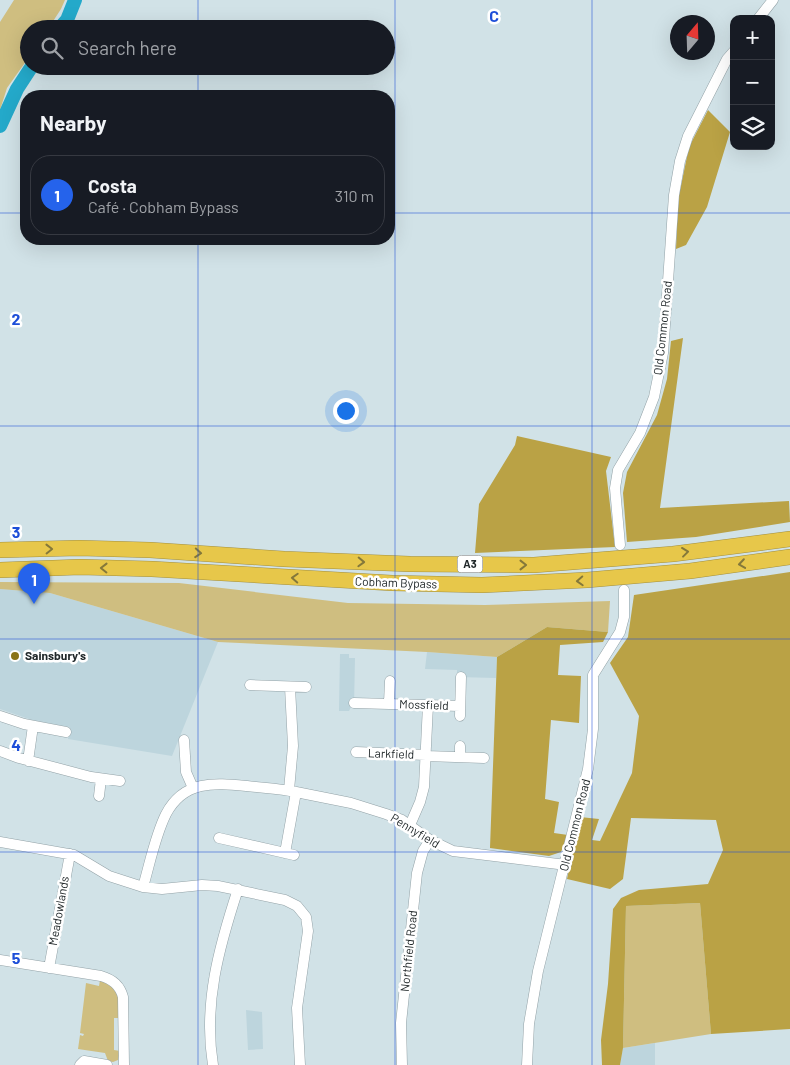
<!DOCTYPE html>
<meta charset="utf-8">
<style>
body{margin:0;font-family:Barlow,sans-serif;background:#20242c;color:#f1f3f6}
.controls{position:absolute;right:15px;top:15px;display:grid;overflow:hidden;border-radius:10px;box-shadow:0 5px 20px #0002}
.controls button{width:45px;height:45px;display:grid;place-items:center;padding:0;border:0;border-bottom:1px solid #363941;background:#171b24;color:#f1f3f6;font:25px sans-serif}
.compass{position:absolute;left:670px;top:15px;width:45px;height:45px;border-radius:50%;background:#171b24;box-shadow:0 5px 20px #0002;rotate:19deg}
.you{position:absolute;left:345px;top:410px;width:18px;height:18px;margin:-12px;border:4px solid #fff;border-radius:50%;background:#1a73e8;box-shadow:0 0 0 8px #1a73e833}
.badge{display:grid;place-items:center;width:32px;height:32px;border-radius:50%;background:#2563eb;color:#fff;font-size:16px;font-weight:700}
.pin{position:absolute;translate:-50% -41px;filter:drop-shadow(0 1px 2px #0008)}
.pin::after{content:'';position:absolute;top:26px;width:18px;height:15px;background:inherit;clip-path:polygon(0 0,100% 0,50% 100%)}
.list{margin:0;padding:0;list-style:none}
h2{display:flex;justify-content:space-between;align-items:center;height:65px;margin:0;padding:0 20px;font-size:21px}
h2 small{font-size:16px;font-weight:400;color:#9ea1a6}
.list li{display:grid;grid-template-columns:32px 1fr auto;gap:15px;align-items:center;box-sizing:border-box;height:80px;margin:0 10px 10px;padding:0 10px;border:1px solid #363941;border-radius:20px}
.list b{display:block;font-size:19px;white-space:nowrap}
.list p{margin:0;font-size:16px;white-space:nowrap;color:#9ea1a6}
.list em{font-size:16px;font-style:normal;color:#9ea1a6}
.icon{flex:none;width:28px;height:28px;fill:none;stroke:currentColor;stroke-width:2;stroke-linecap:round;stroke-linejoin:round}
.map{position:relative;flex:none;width:790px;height:1065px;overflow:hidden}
.search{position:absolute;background:#171b24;box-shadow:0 5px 20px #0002;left:20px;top:20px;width:375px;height:55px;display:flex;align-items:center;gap:12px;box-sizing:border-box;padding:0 18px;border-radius:28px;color:#9ea1a6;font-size:19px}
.panel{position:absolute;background:#171b24;box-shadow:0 5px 20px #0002;left:20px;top:90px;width:375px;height:155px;border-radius:20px}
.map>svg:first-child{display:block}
.built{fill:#bdd5dd}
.green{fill:#cfbe80}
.forest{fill:#baa245}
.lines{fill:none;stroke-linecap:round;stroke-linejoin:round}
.river{stroke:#24a9ca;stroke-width:14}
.minor-casing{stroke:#93a2a7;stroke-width:11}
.highway-casing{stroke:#a28f3f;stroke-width:16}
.minor{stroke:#fff;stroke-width:10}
.highway{stroke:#e7c74a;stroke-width:15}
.oneway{stroke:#84783a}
.grid{fill:none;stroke:#1d4ed8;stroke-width:1;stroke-opacity:0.55}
.poi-dot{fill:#897316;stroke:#fff;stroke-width:2}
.labels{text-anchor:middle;stroke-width:5;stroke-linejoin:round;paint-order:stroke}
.shield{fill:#fff;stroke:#64686a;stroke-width:1}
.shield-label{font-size:11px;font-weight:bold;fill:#21282a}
.street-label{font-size:12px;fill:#21282a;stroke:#fff}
.poi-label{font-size:12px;font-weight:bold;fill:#21282a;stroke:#fff;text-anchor:start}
.grid-label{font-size:16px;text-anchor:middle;font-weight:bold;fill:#1d4ed8;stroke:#fff;stroke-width:5;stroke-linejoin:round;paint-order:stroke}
</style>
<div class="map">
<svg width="790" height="1065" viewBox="0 0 790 1065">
<rect width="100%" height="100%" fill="#d1e2e7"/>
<path class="built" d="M0,589L50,593L218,642L172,756L68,739L70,727L32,720L0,709Z
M427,652L497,657L496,678L457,677V670L425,669Z
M340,654H349V658H355L354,706L351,707L349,711H339Z
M246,1010L262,1012L263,1049L248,1050Z
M655,1043V1065H620L623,1048Z"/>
<path class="green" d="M14,0H65L61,9L48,29H29V57L7,88L0,110V22Z
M0,582L179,583L348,603L485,605L610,601L608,632L547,627L497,657L427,652L218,642L50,593L0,589Z
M700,903L711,1034L623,1048L626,906Z
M100,980L105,981L118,992L120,1018H114V1050L120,1051L118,1060L113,1062L108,1061L105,1053L78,1049L80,1035L83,1036L84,1034L80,1033L86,983L99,986Z"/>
<path class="forest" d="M708,110L730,132L707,207L686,245L676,249L678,200L689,147Z
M683,338L660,508L789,501L790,522L696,537L627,542L623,493L627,472L657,415L667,379L671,341Z
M517,436L611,457L606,471L615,547L475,553L479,504L515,445Z
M790,572V1029L711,1034L700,903L626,906L623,1048L620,1065H602L601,1040L608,984L613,909L621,898L639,890L708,884L723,850L716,820L631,818L623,879L610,889L567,879L580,817L599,819L592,840L600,841L632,773L639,716L610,663L628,637L634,595Z
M547,627L608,632L603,642L560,645L558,675L581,676L579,723L551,720L545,799L559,802L554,833L568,835L561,852L549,856L490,848L497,657Z"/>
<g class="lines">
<path class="river" d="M59,29L67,20L75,0
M0,126L17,89L32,66"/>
<g class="minor-casing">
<path id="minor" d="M758,19L773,0
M620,545L615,488L618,470L640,433L654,397L663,353L674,195L680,161L688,136L727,59L734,51
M250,685L306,687
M354,703L460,706
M389,703L390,681
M0,716L24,724L66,732
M460,716L461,677
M184,740L186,772L193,788
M0,751L19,758L91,777L120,781
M356,752L426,755
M426,756L484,758
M460,757V746
M28,761L33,726
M289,790L293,746L290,687
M296,792L351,803L386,814L402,820L430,840L453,851L566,865
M99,796L101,779
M410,825L420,802L424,787L428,705
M219,838L294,855
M0,842L74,855L109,876L143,887L162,889L202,885L218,886L285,900L297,906L306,917L308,931L297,1008L300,1065
M143,887C150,863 155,836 166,814C184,780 214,783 247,786C263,788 280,789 296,792L285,853
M0,960L101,976C112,979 120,985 123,997L124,1065
M49,968L70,854
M80,1065L84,1061L107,1065
M213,1065C203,1004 219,947 238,889
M402,1065L401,1023L417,873L423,851L430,840
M527,1065L529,1024L538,971L588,769L593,729V675L620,632L624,617V590"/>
</g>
<g class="highway-casing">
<path id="highway" d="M0,550L79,548L150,550L284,559L410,564L534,565L673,554L790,539
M0,570L80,567L152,569L392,583L482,585L587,580L690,571L790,557"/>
</g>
<use href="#minor" class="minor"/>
<use href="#highway" class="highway"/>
</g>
<defs><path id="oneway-chevron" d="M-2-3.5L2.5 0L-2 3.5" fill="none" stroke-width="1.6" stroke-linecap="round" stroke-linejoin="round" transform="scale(1.25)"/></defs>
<g class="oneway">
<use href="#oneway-chevron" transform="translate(49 549) rotate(-1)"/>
<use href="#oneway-chevron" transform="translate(685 552) rotate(-7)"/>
<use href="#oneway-chevron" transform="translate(198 553) rotate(4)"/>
<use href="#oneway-chevron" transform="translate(361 562) rotate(2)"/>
<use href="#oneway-chevron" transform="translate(742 564) rotate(172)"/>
<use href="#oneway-chevron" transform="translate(523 565)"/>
<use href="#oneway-chevron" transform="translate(104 568) rotate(-179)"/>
<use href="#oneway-chevron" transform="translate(295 578) rotate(-177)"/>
<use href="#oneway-chevron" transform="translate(580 581) rotate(177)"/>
</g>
<path class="grid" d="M198,0V29M395,0V1065M592,0V1065M198,66V96M0,213H26M389,213H790M198,239V1065M0,426H790M0,639H790M0,852H790"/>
<circle class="poi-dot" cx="15" cy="656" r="5"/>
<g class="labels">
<rect class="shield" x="457.5" y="555.5" width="25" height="17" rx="4"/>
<g class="shield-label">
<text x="470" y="568">A3</text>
</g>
<g class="street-label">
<text transform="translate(663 328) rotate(-84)" y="4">Old Common Road</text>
<text transform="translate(396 583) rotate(2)" y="4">Cobham Bypass</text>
<text transform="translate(424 705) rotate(2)" y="4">Mossfield</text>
<text transform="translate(391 754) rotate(2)" y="4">Larkfield</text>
<text transform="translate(575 825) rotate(-76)" y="4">Old Common Road</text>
<text transform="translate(415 831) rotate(31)" y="4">Pennyfield</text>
<text transform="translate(59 911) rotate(-80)" y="4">Meadowlands</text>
<text transform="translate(409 951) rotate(-84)" y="4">Northfield Road</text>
</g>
<g class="poi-label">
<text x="25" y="660">Sainsbury's</text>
</g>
</g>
<g class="grid-label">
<text x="494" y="22">C</text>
<text x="16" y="325">2</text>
<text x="16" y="538">3</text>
<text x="16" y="751">4</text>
<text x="16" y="964">5</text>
</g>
</svg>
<div class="controls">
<button>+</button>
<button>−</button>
<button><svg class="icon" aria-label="layers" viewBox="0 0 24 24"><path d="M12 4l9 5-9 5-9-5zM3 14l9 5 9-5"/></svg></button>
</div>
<svg class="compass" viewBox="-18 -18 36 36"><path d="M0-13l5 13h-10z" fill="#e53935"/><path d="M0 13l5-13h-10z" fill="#9ea1a6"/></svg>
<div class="you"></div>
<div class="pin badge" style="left:34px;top:604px">1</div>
<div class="search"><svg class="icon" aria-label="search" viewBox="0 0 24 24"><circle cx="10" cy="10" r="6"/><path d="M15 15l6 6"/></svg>Search here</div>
<section class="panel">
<h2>Nearby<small></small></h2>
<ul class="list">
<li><span class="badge">1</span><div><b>Costa</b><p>Café · Cobham Bypass</p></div><em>310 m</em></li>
</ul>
</section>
</div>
